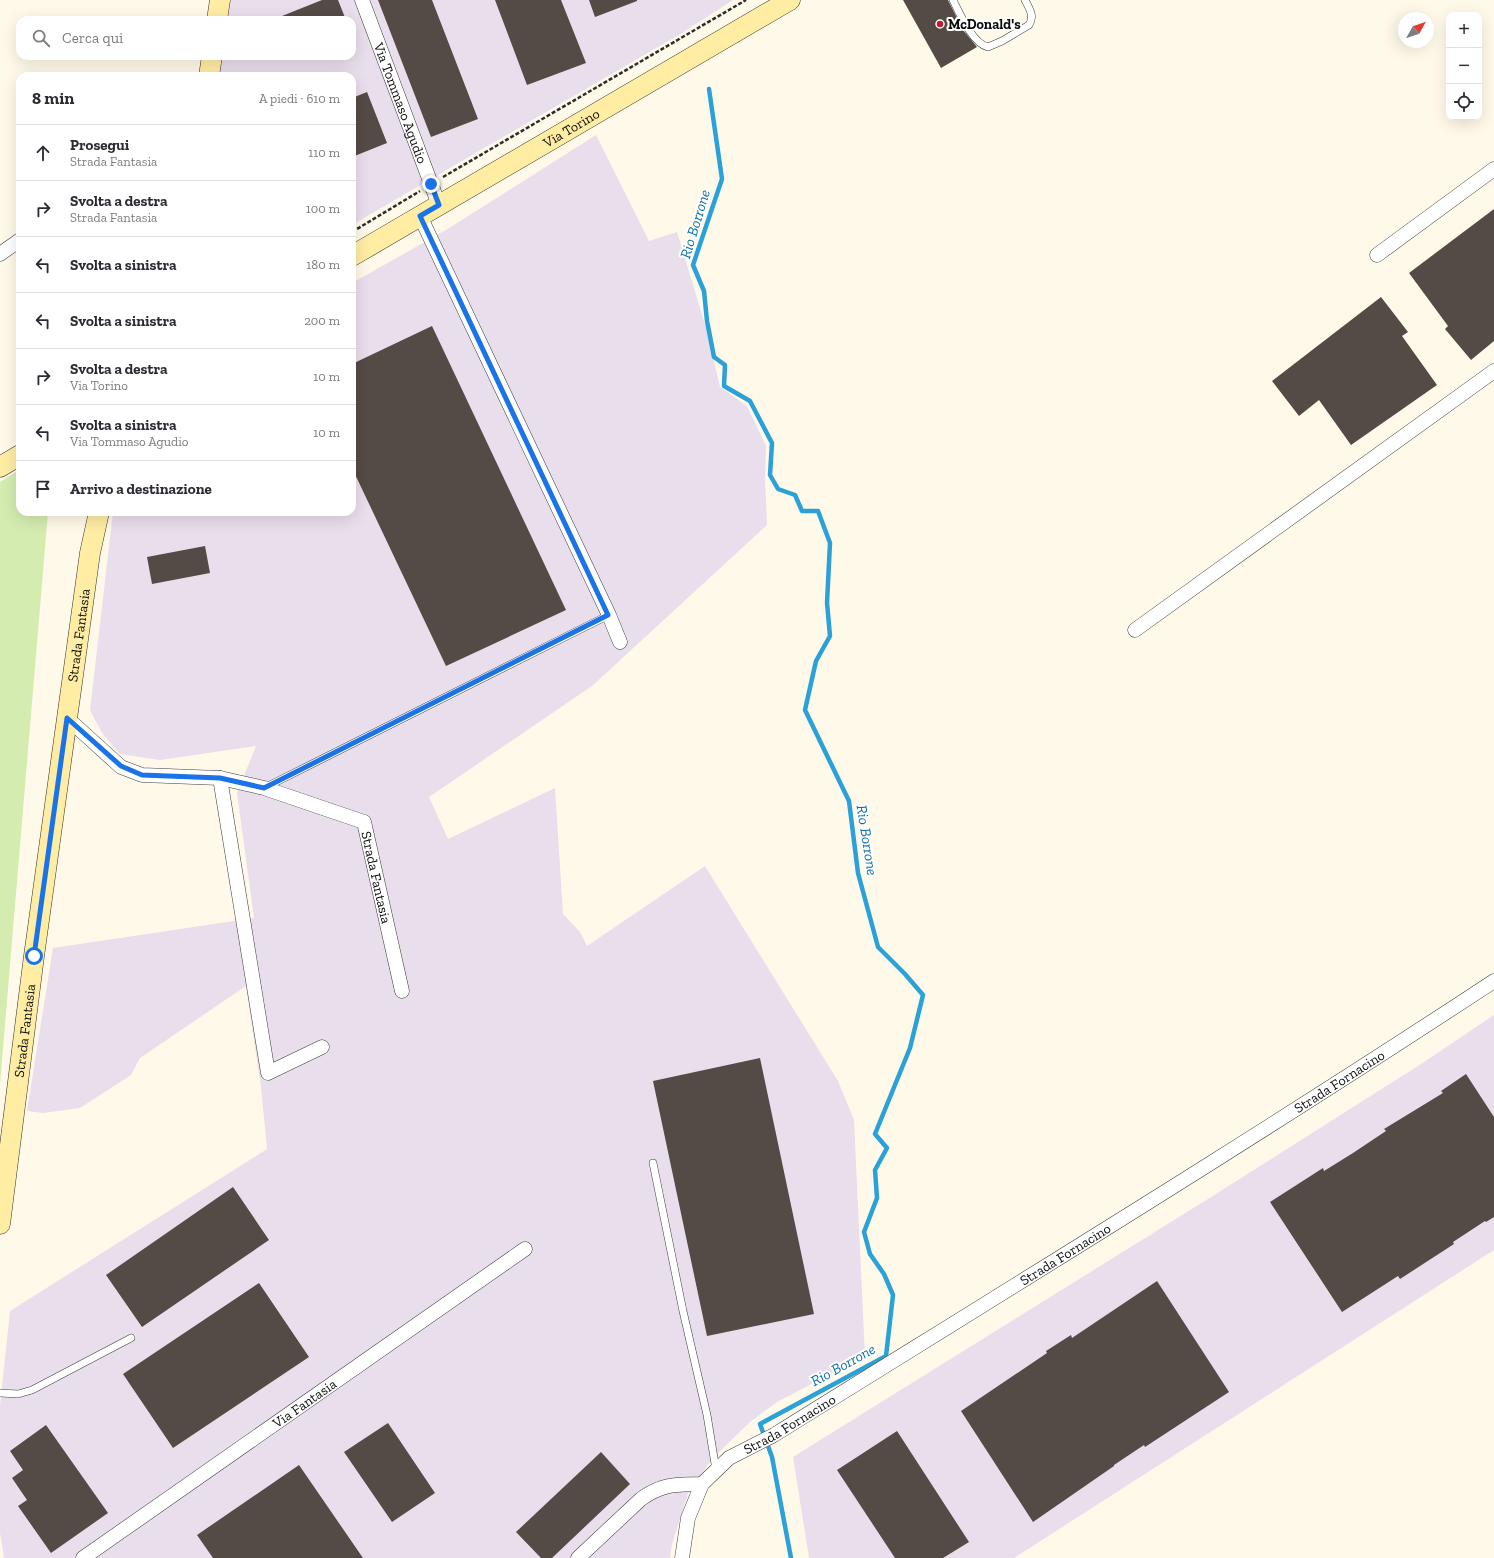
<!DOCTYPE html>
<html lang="it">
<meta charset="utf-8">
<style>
body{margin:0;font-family:"Zilla Slab",serif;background:#f2f2f3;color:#2b2b33}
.controls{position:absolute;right:12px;top:12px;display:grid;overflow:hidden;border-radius:8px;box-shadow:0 4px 16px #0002}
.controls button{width:36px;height:36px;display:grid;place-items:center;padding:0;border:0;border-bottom:1px solid #e1e1e2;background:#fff;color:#2b2b33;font:20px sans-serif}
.compass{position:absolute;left:1398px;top:12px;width:36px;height:36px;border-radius:50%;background:#fff;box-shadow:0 4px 16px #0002;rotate:50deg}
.stop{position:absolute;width:12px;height:12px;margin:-9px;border:3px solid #1a73e8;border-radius:50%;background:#fff}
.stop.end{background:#1a73e8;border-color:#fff;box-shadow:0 1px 4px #0008}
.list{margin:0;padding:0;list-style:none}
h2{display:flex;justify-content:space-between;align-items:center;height:52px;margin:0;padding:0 16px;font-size:17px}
h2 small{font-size:13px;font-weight:400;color:#7c7c81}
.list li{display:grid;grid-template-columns:26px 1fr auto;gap:12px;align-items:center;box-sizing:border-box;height:56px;padding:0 16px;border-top:1px solid #e1e1e2}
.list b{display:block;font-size:15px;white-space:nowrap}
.list p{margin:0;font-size:13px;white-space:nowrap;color:#7c7c81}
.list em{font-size:13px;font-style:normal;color:#7c7c81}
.icon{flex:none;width:22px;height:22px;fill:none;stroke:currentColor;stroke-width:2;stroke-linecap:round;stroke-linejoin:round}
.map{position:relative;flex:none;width:1494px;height:1558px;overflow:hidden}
.search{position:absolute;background:#fff;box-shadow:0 4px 16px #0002;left:16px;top:16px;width:340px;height:44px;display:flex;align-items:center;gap:10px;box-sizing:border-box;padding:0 14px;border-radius:12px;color:#7c7c81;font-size:15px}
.panel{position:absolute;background:#fff;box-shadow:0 4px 16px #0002;left:16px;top:72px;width:340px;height:444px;border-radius:12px}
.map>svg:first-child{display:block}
.industrial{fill:#e9deeb}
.green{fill:#d4ecb0}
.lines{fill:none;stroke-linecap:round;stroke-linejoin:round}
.stream{stroke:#2aa1d8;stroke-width:4.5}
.building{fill:#544b46}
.lane-casing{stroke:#3e3e3e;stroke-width:8}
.street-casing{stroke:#3e3e3e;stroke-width:15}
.secondary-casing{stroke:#2d2d2d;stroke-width:21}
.path{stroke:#2d2d2d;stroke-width:2.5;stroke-dasharray:4 2;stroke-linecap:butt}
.lane{stroke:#fff;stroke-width:7}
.street{stroke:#fff;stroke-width:14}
.secondary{stroke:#ffeda4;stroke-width:20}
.route{stroke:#1a73e8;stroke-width:5}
.poi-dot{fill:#c5192f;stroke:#fff;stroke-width:1.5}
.labels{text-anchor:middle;stroke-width:4;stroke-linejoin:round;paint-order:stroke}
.poi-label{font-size:14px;font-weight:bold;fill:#0b0b0b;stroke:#fff;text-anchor:start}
.street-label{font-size:14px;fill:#0b0b0b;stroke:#fff}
.water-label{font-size:15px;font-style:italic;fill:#0c6fa5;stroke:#fff}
</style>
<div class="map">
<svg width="1494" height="1558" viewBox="0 0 1494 1558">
<rect width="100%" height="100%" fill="#fff9e9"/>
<path class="industrial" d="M231,0H733L682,33L352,225V76H219L223,56H352V20H228Z
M596,135L649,241L677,232L707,331L720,387L747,406L766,446L765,480L767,525L592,686L429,797L448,839L555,788L563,914L580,932L587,946L705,866L838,1081L854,1120L865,1356L777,1402L750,1422L713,1458L688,1493L672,1544L670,1558H4L0,1533V1405L10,1311L267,1149L261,1087L246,986L140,1058L131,1075L80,1108L43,1113L27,1111L53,948L254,918L237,793L256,746L160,760L120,754L102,733L90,710L113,512H352V283L446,230Z
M1494,1015V1250L1014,1558H809L793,1457L1216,1194L1421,1064Z"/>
<path class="green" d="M19,470H20V512H48L0,1084V482Z"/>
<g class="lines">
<path class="stream" d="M709,89L722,179L693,265L704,291L707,321L714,357L725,365L724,386L750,401L772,443L770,475L778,489L795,495L802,511H818L830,543L827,603L830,636L816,661L805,710L849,801L858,873L878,947L905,974L923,995L910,1048L875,1134L887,1148L875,1170L877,1198L864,1232L870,1254L884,1274L893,1295L886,1356L760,1424L772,1457L791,1558"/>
</g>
<path class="building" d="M322,0H338L346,20H272Z
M378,0H432L478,119L431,137Z
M495,0H561L586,63L527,85Z
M589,0H637V1L595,17Z
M903,0H948L963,30L977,47L941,68Z
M367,92L387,143L352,157V98Z
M1494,209V341L1471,360L1445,329L1448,326L1409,273Z
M1381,297L1408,332L1402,336L1437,385L1351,445L1319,400L1299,416L1272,381Z
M432,326L566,610L446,666L352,468V364Z
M205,546L210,573L152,584L147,557Z
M760,1058L814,1314L707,1336L653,1081Z
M1466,1074L1494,1117V1217L1486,1222L1485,1221L1453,1242L1454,1244L1400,1279L1398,1276L1342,1312L1270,1202L1323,1168L1324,1171L1353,1153L1386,1131L1384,1129L1443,1093L1441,1091Z
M233,1187L269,1240L142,1327L106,1275Z
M1157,1281L1229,1392L1145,1447L1144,1445L1114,1465V1466L1033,1522L961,1411L1047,1353L1046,1351L1071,1335L1072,1338Z
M259,1283L309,1357L173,1448L123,1374Z
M388,1423L435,1493L392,1522L344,1452Z
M46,1425L108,1513L51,1553L18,1506L27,1500L12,1478L23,1470L10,1451Z
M897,1431L969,1542L943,1558H895L837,1470Z
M601,1452L630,1484L552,1558H541L516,1532Z
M299,1465L363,1558H213L197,1535Z"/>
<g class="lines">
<g class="lane-casing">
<path id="lane" d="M953,0C960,14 972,43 988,47L1002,41L1029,25C1035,16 1029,8 1025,0
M266,787L609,615
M653,1163L683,1311L707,1415L716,1470
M0,1393L18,1394L32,1390L131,1338"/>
</g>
<g class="street-casing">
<g id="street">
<path id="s1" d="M362,0L439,205"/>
<path d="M420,216L609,615L620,642"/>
<path d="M0,254L20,240"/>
<path d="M1377,255L1494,169"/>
<path d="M1135,630L1494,371"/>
<path id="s2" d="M67,718L121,767L142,775L220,778L264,788L364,822L402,991"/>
<path d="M220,778L268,1073L322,1047"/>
<path id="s3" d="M83,1558L525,1249"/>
<path d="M578,1558L641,1499C663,1483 676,1485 702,1484"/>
<path id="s4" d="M682,1558L688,1518L702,1484L729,1458L774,1435C1015,1285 1257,1137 1494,981"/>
</g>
</g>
<g class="secondary-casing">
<g id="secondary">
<path d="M217,20L220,0"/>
<path d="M209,76L212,56"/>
<path id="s5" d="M352,256L790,0"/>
<path d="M0,467L20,455"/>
<path id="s6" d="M0,1224L34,956L90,553L99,512"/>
</g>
</g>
<path class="path" d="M443,177L746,0
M352,232L420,191"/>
<use href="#lane" class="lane"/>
<use href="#street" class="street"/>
<use href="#secondary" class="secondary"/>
</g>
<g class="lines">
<path class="route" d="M34,956L67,718L121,766L142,775L220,778L264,788L608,615L420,216L439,205L431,184"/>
</g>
<circle class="poi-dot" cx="940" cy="24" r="4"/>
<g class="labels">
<g class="poi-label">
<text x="948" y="29">McDonald's</text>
</g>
<g class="street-label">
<text dy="5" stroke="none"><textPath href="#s1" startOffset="110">Via Tommaso Agudio</textPath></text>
<text dy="5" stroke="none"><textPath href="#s5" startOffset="254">Via Torino</textPath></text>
<text dy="5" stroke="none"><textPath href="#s6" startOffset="594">Strada Fantasia</textPath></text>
<text dy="5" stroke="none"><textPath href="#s2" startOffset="381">Strada Fantasia</textPath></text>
<text dy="5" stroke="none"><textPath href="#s6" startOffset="195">Strada Fantasia</textPath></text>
<text dy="5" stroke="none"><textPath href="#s4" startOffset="832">Strada Fornacino</textPath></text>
<text dy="5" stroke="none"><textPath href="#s4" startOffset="508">Strada Fornacino</textPath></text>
<text dy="5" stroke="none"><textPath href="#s3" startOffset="270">Via Fantasia</textPath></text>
<text dy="5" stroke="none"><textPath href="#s4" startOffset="184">Strada Fornacino</textPath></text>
</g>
<g class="water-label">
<text transform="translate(695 224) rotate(-73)" y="5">Rio Borrone</text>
<text transform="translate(867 840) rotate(81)" y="5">Rio Borrone</text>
<text transform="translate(843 1365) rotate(-29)" y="5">Rio Borrone</text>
</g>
</g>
</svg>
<div class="controls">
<button>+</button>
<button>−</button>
<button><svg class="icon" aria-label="locate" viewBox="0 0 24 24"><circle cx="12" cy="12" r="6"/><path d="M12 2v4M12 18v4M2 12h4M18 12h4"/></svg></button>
</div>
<svg class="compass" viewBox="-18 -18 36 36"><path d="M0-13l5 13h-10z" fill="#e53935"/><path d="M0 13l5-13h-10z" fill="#7c7c81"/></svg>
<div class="stop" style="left:34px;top:956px"></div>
<div class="stop end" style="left:431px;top:184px"></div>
<div class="search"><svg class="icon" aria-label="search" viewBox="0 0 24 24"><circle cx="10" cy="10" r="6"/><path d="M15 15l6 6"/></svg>Cerca qui</div>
<section class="panel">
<h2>8 min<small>A piedi · 610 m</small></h2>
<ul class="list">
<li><svg class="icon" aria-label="ahead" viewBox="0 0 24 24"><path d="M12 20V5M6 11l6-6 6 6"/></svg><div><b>Prosegui</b><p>Strada Fantasia</p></div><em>110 m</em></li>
<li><svg class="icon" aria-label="right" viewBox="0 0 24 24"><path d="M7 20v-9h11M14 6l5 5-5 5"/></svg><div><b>Svolta a destra</b><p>Strada Fantasia</p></div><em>100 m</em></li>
<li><svg class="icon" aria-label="left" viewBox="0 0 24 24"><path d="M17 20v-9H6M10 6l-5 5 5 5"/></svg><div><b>Svolta a sinistra</b></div><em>180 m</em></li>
<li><svg class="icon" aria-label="left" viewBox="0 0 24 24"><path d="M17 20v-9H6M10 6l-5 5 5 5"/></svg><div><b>Svolta a sinistra</b></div><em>200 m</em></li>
<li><svg class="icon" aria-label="right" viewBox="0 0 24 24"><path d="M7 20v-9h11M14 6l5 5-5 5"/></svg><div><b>Svolta a destra</b><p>Via Torino</p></div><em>10 m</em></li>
<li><svg class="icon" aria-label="left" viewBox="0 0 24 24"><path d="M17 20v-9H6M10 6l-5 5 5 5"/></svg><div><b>Svolta a sinistra</b><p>Via Tommaso Agudio</p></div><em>10 m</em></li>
<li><svg class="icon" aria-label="arrive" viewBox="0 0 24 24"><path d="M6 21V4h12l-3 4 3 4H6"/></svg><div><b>Arrivo a destinazione</b></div></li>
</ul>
</section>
</div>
